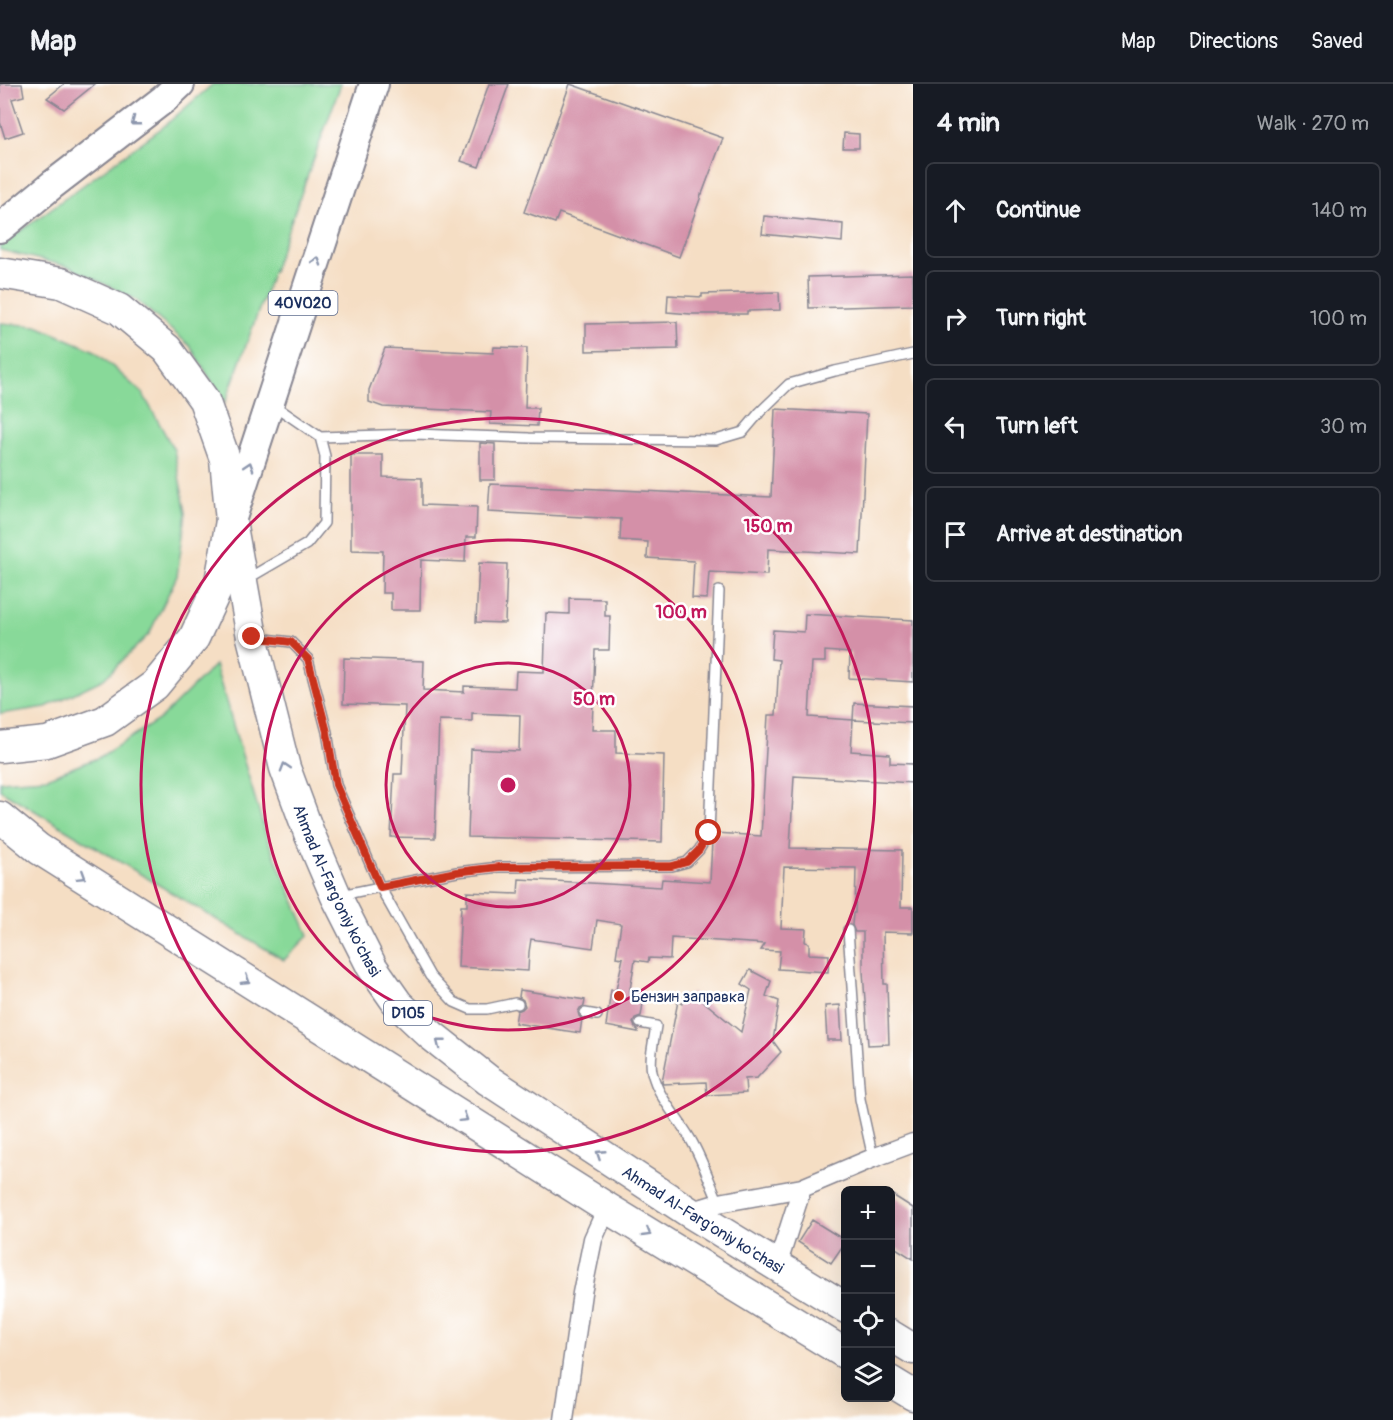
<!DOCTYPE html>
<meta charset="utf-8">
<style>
body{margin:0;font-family:Pangolin,sans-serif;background:#242831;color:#f1f3f6}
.controls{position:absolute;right:18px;bottom:18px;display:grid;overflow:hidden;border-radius:9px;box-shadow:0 6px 24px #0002}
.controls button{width:54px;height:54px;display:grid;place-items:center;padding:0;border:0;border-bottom:2px solid #363941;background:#171b24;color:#f1f3f6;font:30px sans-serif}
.stop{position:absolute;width:18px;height:18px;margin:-14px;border:4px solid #c8321e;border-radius:50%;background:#fff}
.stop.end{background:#c8321e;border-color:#fff;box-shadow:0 2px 6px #0008}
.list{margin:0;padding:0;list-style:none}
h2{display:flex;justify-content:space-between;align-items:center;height:78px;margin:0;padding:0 24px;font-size:26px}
h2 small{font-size:20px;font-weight:400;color:#9ea1a6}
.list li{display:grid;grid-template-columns:39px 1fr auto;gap:18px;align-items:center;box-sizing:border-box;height:96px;margin:0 12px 12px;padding:0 12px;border:2px solid #363941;border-radius:9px}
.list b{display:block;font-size:22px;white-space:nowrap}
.list em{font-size:20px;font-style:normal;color:#9ea1a6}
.icon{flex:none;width:33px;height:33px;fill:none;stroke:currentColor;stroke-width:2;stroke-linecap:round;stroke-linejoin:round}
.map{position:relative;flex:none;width:913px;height:1336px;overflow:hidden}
header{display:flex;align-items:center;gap:36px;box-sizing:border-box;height:84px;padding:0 30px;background:#171b24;border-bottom:2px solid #363941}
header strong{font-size:28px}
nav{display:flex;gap:33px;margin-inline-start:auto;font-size:21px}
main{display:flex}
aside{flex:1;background:#171b24}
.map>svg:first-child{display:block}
.green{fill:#88d999;stroke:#52847c;stroke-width:1.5}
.building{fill:#d490a8}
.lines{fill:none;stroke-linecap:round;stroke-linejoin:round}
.service-casing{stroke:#888691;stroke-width:12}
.minor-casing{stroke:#888691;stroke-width:21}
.primary-casing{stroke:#888691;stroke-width:32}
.trunk-casing{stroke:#888691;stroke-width:33}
.service{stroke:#fff;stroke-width:9}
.minor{stroke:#fff;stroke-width:18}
.primary{stroke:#fff;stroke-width:28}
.trunk{stroke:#fff;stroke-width:30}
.oneway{stroke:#8d97ae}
.route{stroke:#c8321e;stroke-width:8}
.ring{fill:none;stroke:#c2185b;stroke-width:3}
.poi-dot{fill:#c8321e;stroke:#fff;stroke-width:2}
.labels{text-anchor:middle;stroke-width:5;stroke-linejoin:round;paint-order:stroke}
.shield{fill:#fff;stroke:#5f6d8e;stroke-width:1.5}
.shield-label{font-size:15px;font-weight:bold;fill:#1b2f5e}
.street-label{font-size:16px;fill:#1b2f5e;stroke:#fff}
.poi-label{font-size:16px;fill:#1b2f5e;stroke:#fff;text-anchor:start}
.centre{fill:#c2185b;stroke:#fff;stroke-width:3}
.ring-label{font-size:18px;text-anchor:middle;font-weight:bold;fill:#c2185b;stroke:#fff;stroke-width:5;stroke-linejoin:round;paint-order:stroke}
</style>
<header>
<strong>Map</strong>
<nav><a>Map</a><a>Directions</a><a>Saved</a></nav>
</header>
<main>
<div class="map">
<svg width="913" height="1336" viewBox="0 0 913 1336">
<rect width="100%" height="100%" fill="#fff"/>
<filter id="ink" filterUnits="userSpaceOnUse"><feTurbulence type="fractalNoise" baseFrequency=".0167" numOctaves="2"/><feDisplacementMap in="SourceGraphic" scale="12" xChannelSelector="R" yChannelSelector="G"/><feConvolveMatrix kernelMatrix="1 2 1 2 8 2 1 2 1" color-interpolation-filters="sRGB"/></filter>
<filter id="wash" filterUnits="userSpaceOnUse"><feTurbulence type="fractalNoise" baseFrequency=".008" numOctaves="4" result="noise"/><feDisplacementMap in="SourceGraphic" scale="24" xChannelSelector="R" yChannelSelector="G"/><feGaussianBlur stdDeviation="1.35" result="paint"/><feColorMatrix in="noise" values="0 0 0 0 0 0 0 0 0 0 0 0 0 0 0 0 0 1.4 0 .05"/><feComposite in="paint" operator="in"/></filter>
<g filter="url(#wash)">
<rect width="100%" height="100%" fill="#f5dec4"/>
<path class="green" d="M213,0H341L225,319L190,262L135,215L70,183L0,166V162L163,43Z
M0,239L37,242L95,267L143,310L174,366L186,429L177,492L149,550L104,595L46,623L0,630Z
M215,581L267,754L309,851L284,876L0,706V697L46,694L100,673L160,635Z"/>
<g id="blocks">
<path class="building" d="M0,0H22L24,12L12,15L23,48L5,54L0,38Z
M64,0H95L64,25L47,14Z
M489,0H509L479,83L461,77Z
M570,0L723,54L702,110H701L700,115L679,173L559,129L555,139L524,128Z
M844,49L859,50V64H843Z
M764,132L843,140L842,158L762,150Z
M913,190V221L809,224L808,193Z
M779,208L780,226L747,227V230H691L667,228L668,211L702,213V210Z
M677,238L678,265L586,267V240Z
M494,263L527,264L525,324H538L537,342L490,340L491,328L383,323L369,318V306L385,264L493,269Z
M775,325L867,330L860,470L768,465L767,491L709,488L707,515L692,514L694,477L647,474L648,458L620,456L621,435L488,428L490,400L771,413Z
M480,359L495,360V396H480Z
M351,371H383V393L422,394V421L477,423L476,453H466L465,478L421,476L420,526H391V509H382L383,467L351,466Z
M479,479L507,480L505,539L476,538Z
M569,514L605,515V532H610L609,566H595L592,646H616V669L664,671L662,758L468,753L471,665L519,667L520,631L472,629V637L439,636L435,754L391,753L394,690H402L405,622L343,620L344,574L424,577L423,606L464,608V602L515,604L516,587L544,588L546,529L569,530Z
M805,530L913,536V598L849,594L850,569L825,567V578H812L809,633L853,636L851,667L890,670V679L913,680V699L794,692L790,764L902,766L901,823H913V849L883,848L884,900H887L889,960L868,961L863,887V848H855L852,841L853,829H855L856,784L784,783L781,844L806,845L805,858L809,859V870L829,871L828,888L778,885L780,867L761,866L765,860L671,854L670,875L649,874L648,878L635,876L629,911L644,913L641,932L635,934L633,938L635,944L638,946V948L606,942L611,906H616L623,874L616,873L621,840L597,836L593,864L531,855L529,868L528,887L458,883L461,822H467V808L518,810L519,795L661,803L662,795L710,798L712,757L716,749L761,752L768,631H776L779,576L771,575L773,546L804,548Z
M854,619L913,622V639L853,636Z
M750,886L771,897L766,912L779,917L773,957L781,968L757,994L745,995L746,1009L707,1011L706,998L663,1000L662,998L678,917L682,920L692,908L741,948L751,906L742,900Z
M520,906L585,916L584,922L580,924L578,928L579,932L582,935L580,949L515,939L517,927L522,925L525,922L523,916L519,913Z
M840,921L842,956H827L825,922Z
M891,1110L913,1124V1175L891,1161Z
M812,1136L846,1157L831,1179L798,1158Z"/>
</g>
</g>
<g filter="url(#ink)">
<use href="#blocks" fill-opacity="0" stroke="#888691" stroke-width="1.5"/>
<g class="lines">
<g class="service-casing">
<path id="service" d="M320,353L414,350L529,354L716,356L743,348L760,328L789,300L835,287L913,270
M247,495L307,460L324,439L325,372L320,353L272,320
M258,554L291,558L308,575L327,648L336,701L380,803L457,788L499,783L672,782L687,778L699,766L709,749L719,507
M341,811L380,803L430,892L454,918L470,925H487L515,919L518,920
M848,846L860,1015L873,1074
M585,929L597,931
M640,939L656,942C654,956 649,974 652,988C658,1014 678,1033 691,1056C702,1075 710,1099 719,1119"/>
</g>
<g class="minor-casing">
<path id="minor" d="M689,1128L719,1119L802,1104
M777,1182L802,1104L873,1074L913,1059
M564,1336L582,1209L593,1155L607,1124"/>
</g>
<g class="primary-casing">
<path id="primary" d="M0,144L52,101L164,15L180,0
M231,437L374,0"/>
</g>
<g class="trunk-casing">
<g id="trunk">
<path d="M0,189L61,199L119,225L167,265L204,316L225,375L231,437L220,498L194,554L155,601L105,637L47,658L0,663"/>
<path id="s1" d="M231,437L252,553L285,684L309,749L336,812L372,883L398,920L431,951L488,996L689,1128L846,1224"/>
<path d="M0,733L39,765L607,1124L846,1270"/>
<path d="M890,1251L913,1265"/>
<path d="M890,1297L913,1311"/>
</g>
</g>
<use href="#service" class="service"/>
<use href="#minor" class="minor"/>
<use href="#primary" class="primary"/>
<use href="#trunk" class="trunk"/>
</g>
<defs><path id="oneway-chevron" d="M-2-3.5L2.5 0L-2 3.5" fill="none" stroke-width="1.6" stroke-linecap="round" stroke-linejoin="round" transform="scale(1.5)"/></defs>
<g class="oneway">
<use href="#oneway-chevron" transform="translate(135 38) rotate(142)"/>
<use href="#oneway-chevron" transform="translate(317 177) rotate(-72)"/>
<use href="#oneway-chevron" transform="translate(249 382) rotate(-72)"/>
<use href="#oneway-chevron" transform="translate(285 683) rotate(-107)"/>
<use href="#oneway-chevron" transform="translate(82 792) rotate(32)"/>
<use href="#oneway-chevron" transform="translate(246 896) rotate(32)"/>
<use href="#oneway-chevron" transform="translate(440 959) rotate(-142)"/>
<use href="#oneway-chevron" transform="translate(464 1034) rotate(32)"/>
<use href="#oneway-chevron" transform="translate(600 1070) rotate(-147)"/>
<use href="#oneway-chevron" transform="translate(647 1149) rotate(31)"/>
</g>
</g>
<g class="lines" filter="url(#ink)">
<path class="route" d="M252,553L291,558L308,575L327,648L336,701L380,803L456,788L499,783L672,782L687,778L699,766L709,749"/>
</g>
<g class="ring">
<circle cx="508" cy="701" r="122"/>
<circle cx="508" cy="701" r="245"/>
<circle cx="508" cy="701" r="367"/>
</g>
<circle class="poi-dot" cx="619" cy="912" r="6"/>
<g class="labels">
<g class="shield">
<rect x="268.5" y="207" width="69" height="24" rx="4.5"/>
<rect x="384" y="917" width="48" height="24" rx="4.5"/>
</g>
<g class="shield-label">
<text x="303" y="224">40V020</text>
<text x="408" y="934">D105</text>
</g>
<g class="street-label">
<text dy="6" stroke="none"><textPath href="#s1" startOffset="386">Ahmad Al-Farg'oniy ko'chasi</textPath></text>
<text dy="6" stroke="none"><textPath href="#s1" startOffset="890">Ahmad Al-Farg'oniy ko'chasi</textPath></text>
</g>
<g class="poi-label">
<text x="631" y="918">Бензин заправка</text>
</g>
</g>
<circle cx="508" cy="701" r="9" class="centre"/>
<g class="ring-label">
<text x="768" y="448">150 m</text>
<text x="681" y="534">100 m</text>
<text x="594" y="621">50 m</text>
</g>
</svg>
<div class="controls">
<button>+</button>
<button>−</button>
<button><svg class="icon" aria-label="locate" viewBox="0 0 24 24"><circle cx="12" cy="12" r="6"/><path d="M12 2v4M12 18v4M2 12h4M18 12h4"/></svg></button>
<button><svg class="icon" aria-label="layers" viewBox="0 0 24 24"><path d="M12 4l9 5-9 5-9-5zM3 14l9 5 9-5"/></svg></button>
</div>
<div class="stop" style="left:709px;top:749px"></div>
<div class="stop end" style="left:252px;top:553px"></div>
</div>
<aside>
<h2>4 min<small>Walk · 270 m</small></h2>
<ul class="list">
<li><svg class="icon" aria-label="ahead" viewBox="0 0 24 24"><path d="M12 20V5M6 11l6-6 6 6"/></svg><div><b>Continue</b></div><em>140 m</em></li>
<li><svg class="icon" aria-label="right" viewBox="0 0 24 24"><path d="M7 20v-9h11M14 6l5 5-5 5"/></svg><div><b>Turn right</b></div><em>100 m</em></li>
<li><svg class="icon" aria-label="left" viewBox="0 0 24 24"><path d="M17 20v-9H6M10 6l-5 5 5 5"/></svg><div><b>Turn left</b></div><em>30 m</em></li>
<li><svg class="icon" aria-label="arrive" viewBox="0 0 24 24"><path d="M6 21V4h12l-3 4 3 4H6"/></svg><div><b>Arrive at destination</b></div></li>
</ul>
</aside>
</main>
